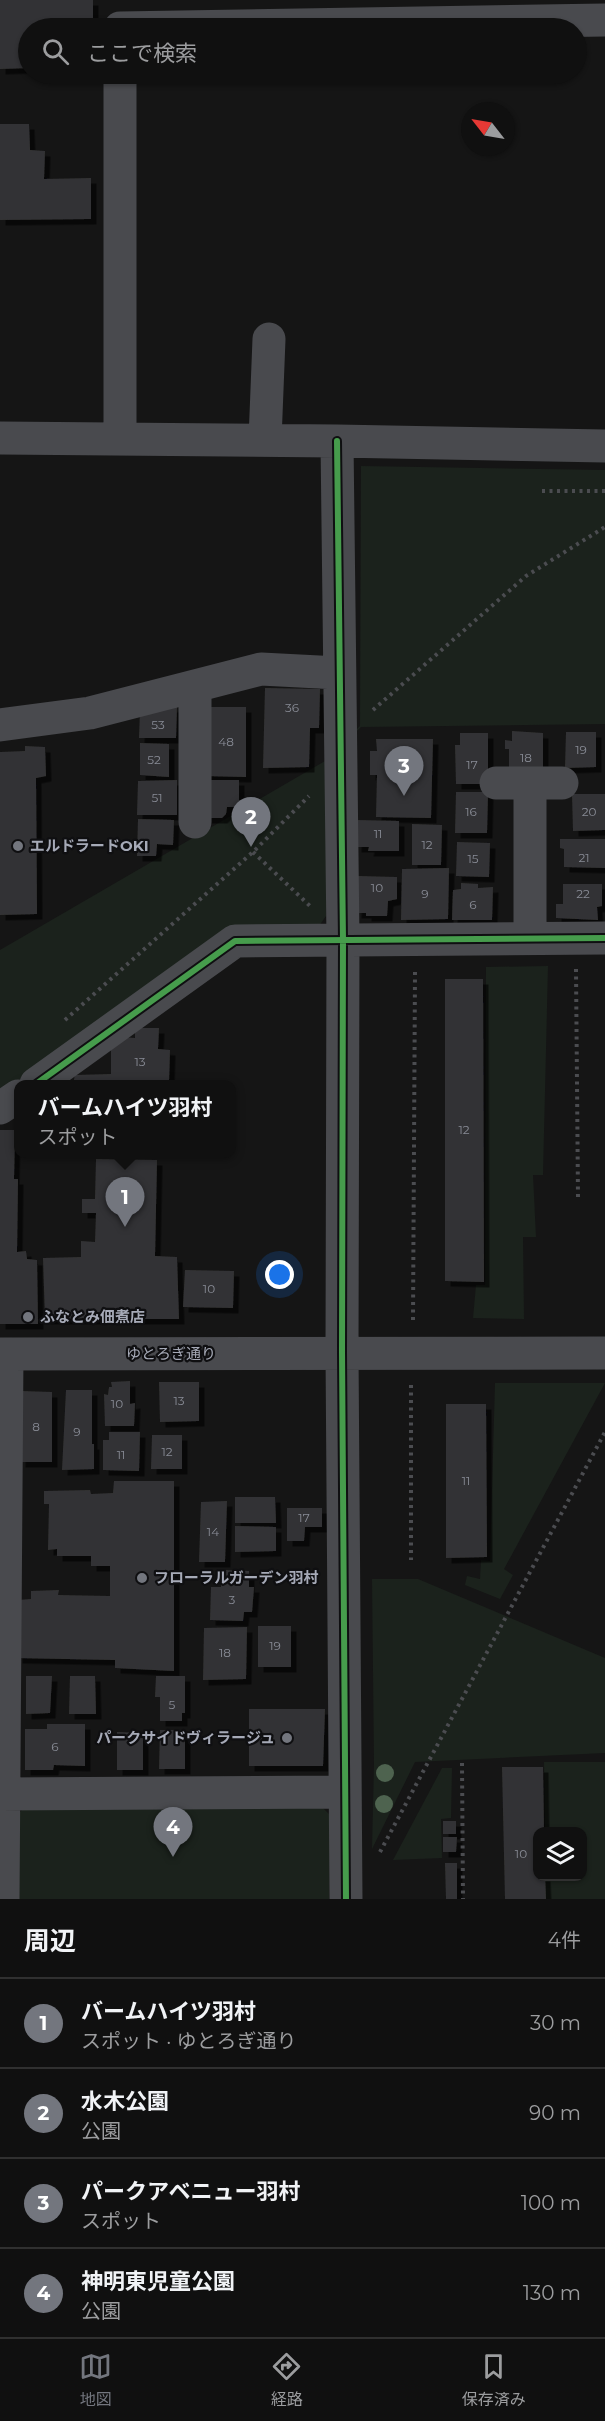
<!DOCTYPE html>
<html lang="ja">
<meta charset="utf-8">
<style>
body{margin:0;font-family:Montserrat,"Noto Sans JP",sans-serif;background:#1e1e1e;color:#f1f3f6}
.controls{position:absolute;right:18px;bottom:18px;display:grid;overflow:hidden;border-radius:12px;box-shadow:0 2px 4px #0004}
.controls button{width:54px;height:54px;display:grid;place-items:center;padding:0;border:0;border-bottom:2px solid #303030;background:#101010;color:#f1f3f6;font:30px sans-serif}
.compass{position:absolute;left:461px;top:102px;width:54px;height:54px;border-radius:50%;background:#101010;box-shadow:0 2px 4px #0004;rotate:301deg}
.you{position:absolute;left:280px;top:1275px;width:21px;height:21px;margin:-15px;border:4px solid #fff;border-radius:50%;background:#1a73e8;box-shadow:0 0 0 9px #1a73e833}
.badge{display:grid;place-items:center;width:39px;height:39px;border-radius:50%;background:#73767e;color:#fff;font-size:20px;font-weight:700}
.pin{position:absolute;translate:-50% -50px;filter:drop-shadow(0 2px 3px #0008)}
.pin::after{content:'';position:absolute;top:32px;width:21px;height:18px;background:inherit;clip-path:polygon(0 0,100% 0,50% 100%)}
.popup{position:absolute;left:14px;top:1080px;width:222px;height:78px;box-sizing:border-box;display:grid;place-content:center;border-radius:12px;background:#101010;filter:drop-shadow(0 2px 4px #0005);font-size:20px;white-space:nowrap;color:#9c9d9f}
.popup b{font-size:22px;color:#f1f3f6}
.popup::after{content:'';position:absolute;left:50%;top:100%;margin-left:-12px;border:12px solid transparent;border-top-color:#101010}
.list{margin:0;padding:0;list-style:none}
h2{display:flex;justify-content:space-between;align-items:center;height:78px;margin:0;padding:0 24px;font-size:26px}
h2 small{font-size:20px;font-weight:400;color:#9c9d9f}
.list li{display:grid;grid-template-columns:39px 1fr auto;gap:18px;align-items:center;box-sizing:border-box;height:90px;padding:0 24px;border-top:2px solid #303030}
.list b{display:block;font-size:22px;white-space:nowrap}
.list p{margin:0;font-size:20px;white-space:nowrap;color:#9c9d9f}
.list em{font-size:20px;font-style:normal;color:#9c9d9f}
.icon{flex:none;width:33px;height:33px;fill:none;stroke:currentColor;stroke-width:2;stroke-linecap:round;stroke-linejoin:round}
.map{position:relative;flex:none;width:605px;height:1899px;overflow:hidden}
.search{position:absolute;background:#101010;box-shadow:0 2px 4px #0004;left:18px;right:18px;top:18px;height:66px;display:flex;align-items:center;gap:15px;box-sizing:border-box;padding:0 21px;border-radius:33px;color:#9c9d9f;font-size:22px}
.sheet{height:438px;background:#101010}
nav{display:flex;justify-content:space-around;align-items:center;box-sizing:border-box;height:84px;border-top:2px solid #303030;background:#101010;font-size:16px;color:#9c9d9f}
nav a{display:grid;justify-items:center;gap:3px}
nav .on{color:#73767e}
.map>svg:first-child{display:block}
.green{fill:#1b221c}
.building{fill:#333334;filter:url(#shadow)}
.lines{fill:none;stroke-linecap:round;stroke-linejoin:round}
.path{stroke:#4b4c50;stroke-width:4;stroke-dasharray:3 4.5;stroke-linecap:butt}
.minor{stroke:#494a4e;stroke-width:33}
.cycleway-casing{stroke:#0f0f11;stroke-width:10}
.cycleway{stroke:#469c4c;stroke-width:6}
.tree{fill:#4e634f}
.poi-dot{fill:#73767e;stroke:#0f0f11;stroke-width:2}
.labels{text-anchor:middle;stroke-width:4.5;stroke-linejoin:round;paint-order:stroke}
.number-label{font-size:12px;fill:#898c96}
.poi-label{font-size:15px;font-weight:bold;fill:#a6aab7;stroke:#0f0f11;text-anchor:start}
.street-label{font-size:15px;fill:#a6aab7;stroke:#0f0f11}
</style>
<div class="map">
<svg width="605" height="1899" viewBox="0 0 605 1899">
<defs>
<filter id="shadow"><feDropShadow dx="5.5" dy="5.5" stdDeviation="0" flood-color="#0009"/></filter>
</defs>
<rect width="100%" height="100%" fill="#151515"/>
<path class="green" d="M361,466L605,470V724L361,727L326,761V916L319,926L229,935L0,1095V950L325,761L360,726Z
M548,966L543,1175H533L536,1237H523L524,1319L473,1318L476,1285H485L486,967Z
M495,1383H605L504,1569L513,1575L500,1599L465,1585L467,1576L480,1579L481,1560L490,1561Z
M372,1579H418L605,1658V1753L415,1762L372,1849L374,1764Z
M544,1762H605V1899H545V1877L582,1876V1832L545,1831Z
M442,1768H452L451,1818L441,1819L442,1858L393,1860Z
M30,1802L319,1804L330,1815L329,1899H17V1815Z"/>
<path class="building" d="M0,0H93V28H28V68L0,69Z
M0,124H29L30,150L45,151L44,179L91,178V219L0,220Z
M265,688L320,689L319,728H310L309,767L263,768Z
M177,706L176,738H139L140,711Z
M207,707H246V777L206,776Z
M512,731L543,733V768L509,767V749H505V740L512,741Z
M566,732H596V767L565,768Z
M460,733H488V784H456L455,745H460Z
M376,739H433L431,818L376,817L377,775H370V751H377Z
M140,743L169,744V777L140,775Z
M25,746L45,747L46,776L36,778L37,914L0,915V752L25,751Z
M177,780V815H137L138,781Z
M207,780H239V807H227L226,814L222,818H206Z
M456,792H488L487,833H455Z
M572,794H605V830L573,831Z
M138,819L174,820L173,845L157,844L156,856H137Z
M357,820L399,821V851H368L369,847H356Z
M412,824L442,825L441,865H412Z
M560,839H605V868L564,867V849L560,848Z
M457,842L490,843L489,877L456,876Z
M449,868L448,919L401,920L402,869Z
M358,876L397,877V899L388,901L387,916H366V913H356Z
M461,883L478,884V888L493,887L492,920H452L453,890L461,889Z
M563,884H602V906L597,907L598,920L556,918V904H563Z
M445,979H483L484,1282L445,1281Z
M135,1028H159L158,1049L170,1050L169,1081L159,1082V1084H73L75,1075L111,1074V1043L121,1037L135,1038Z
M0,1130H15L14,1179H18L17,1252L26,1251L27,1259L37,1260L38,1324H0Z
M96,1159L157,1160L155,1256L177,1257L179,1319H45L43,1258L81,1257V1241L95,1242L96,1213H82V1199H95Z
M185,1270L234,1271L233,1308L183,1307Z
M130,1381V1404L135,1403L134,1426H105L104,1394L108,1395L109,1387H112L111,1382Z
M159,1382H199V1421L160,1422Z
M66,1390H92V1444H94V1469L62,1470Z
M21,1391L52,1392V1462H20Z
M446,1404H486L487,1557L446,1558Z
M109,1432H140L139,1471L103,1470V1440H109Z
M152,1435H182V1469H151Z
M114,1481H174V1671L115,1668V1660L17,1658L18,1600L31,1599V1591L59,1590L58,1595L110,1596V1566H91V1556H57V1549L48,1550L49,1504H44V1491L90,1490L91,1494L113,1493Z
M235,1497H275L276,1523H235Z
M227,1501L225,1562H199L201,1502Z
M287,1508H322V1527H305L304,1541H287Z
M235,1526L276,1527V1551L235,1552Z
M222,1570L249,1571V1587H254L252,1612H244L243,1621L210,1620L211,1587H221Z
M258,1626H291V1667H258Z
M247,1627L246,1679L203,1680L204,1628Z
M26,1676H52L50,1713L26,1714Z
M70,1676H95L96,1714H69Z
M156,1676H185V1713H182V1721H160V1697H155Z
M249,1709H325L323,1766H249Z
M47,1724H85V1766L54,1765L53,1770H25V1729H47Z
M160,1730H185V1769H159Z
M117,1732L143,1733V1770H117Z
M502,1767H543L544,1832H538V1876H545L546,1899H505Z
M443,1821H456V1834H443Z
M443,1837H457L456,1852H443Z
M445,1863H457V1899H446Z"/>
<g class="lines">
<path class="path" d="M542,491H605
M373,710L526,576L605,527
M253,852L310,906
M576,969L578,1197
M65,1020L253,852L309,796
M413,1320L415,971
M411,1385V1560
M462,1763L463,1899
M380,1852L605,1432"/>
<path class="minor" d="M120,28L605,20
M0,438L337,441L605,446
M120,439V74
M265,440L269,339
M337,441L343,939L342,1352L346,1899
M195,686V822
M0,725L90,713L261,669L338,673
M496,783H562
M530,783V938
M36,1084L235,941L605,938
M0,1108L18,1096
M0,1354L605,1353
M0,1794L344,1792
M3,1899L7,1354"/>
<g class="cycleway-casing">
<path id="cycleway" d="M337,441L343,939L342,1352L346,1899
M36,1084L235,941L605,938"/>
</g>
<use href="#cycleway" class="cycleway"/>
</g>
<g class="tree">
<circle cx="385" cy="1773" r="9"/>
<circle cx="384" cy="1804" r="9"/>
</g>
<g class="poi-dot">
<circle cx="18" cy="846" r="6"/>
<circle cx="28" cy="1317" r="6"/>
<circle cx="142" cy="1578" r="6"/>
<circle cx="287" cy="1738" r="6"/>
</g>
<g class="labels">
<g class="number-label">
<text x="292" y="712">36</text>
<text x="158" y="729">53</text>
<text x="226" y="746">48</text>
<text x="581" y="754">19</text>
<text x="526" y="762">18</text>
<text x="154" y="764">52</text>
<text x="472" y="769">17</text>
<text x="157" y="802">51</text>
<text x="471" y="816">16</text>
<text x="589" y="816">20</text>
<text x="378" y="838">11</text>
<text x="427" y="849">12</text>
<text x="584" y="862">21</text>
<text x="473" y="863">15</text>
<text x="377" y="892">10</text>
<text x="425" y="898">9</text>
<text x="583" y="898">22</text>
<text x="473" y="909">6</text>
<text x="140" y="1066">13</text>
<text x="464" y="1134">12</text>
<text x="209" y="1293">10</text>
<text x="179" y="1405">13</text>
<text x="117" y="1408">10</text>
<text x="36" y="1431">8</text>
<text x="77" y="1436">9</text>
<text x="167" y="1456">12</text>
<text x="121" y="1459">11</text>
<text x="466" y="1485">11</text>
<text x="304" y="1522">17</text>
<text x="213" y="1536">14</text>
<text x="232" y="1604">3</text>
<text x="275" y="1650">19</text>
<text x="225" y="1657">18</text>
<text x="172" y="1709">5</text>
<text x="55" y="1751">6</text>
<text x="521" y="1858">10</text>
</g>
<g class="poi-label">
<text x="30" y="851">エルドラードOKI</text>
<text x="40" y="1322">ふなとみ佃煮店</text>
<text x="154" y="1583">フローラルガーデン羽村</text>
<text x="275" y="1743" text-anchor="end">パークサイドヴィラージュ</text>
</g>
<g class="street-label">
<text x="171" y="1359">ゆとろぎ通り</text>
</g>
</g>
</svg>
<div class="controls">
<button><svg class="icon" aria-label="layers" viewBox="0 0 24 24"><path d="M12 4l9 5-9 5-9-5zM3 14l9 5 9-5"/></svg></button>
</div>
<svg class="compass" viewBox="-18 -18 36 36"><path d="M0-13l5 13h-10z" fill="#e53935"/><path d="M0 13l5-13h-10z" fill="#9c9d9f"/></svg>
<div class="you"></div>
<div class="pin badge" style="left:125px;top:1227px">1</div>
<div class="popup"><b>バームハイツ羽村</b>スポット</div>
<div class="pin badge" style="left:251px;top:847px">2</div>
<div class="pin badge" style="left:404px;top:796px">3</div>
<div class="pin badge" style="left:173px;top:1857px">4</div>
<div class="search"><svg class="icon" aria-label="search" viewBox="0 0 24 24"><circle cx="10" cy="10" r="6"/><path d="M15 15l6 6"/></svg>ここで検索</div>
</div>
<section class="sheet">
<h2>周辺<small>4件</small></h2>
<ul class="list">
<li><span class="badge">1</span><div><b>バームハイツ羽村</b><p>スポット · ゆとろぎ通り</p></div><em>30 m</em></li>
<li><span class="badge">2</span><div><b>水木公園</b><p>公園</p></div><em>90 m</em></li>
<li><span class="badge">3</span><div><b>パークアベニュー羽村</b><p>スポット</p></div><em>100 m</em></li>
<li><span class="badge">4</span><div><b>神明東児童公園</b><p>公園</p></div><em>130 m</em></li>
</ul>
</section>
<nav>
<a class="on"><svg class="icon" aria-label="map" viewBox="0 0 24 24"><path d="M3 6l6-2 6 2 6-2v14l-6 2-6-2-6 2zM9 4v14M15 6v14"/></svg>地図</a>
<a><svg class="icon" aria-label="directions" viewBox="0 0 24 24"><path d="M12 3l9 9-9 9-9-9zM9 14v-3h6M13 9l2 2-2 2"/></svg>経路</a>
<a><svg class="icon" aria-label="saved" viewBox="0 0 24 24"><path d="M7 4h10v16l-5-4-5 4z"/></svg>保存済み</a>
</nav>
